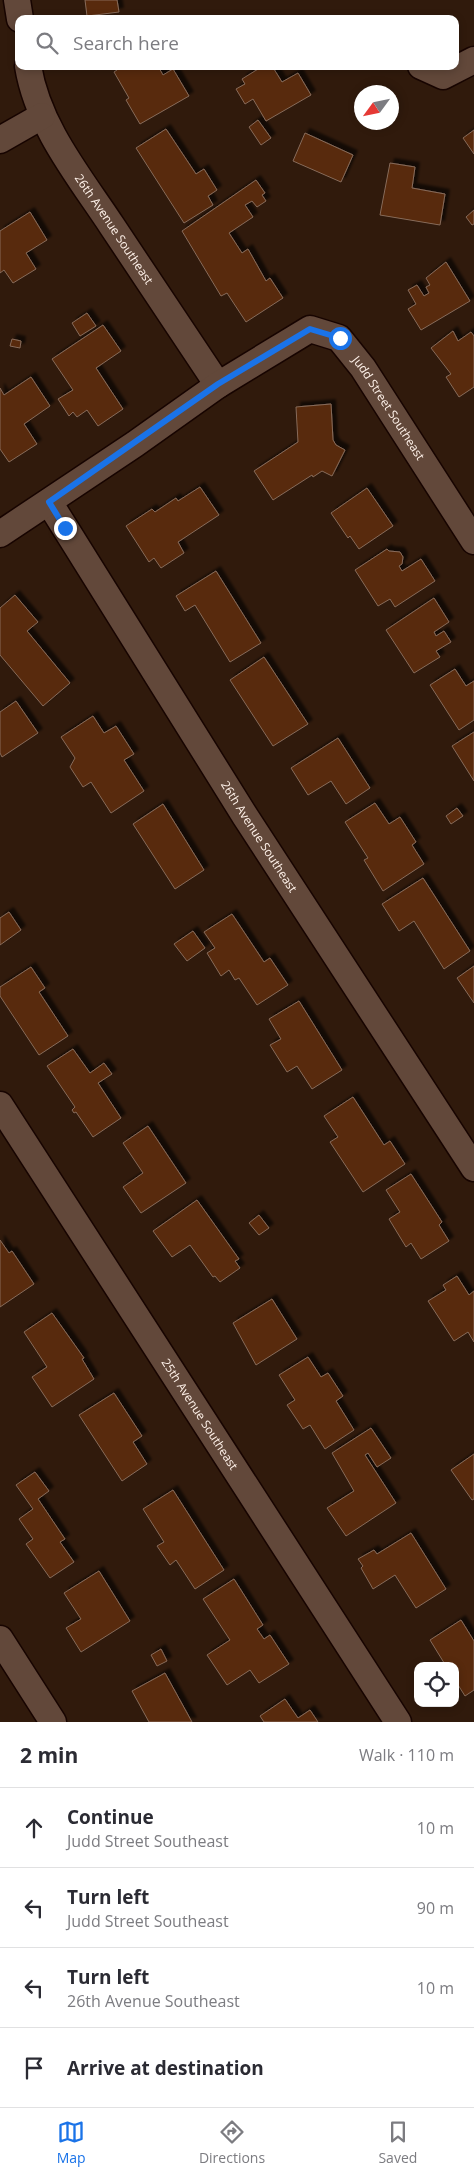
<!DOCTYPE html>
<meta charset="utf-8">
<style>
body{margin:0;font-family:"Open Sans",sans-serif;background:#f7f7f7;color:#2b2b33}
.controls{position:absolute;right:15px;bottom:15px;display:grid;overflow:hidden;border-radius:10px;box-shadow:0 2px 8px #0003}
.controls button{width:45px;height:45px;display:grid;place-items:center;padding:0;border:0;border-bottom:1px solid #e1e1e2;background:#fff;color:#2b2b33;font:25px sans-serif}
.compass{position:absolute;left:354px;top:85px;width:45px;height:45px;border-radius:50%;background:#fff;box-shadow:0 2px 8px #0003;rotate:237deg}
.stop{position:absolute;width:15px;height:15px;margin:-11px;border:4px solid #1a73e8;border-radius:50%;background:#fff}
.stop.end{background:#1a73e8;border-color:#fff;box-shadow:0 1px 5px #0008}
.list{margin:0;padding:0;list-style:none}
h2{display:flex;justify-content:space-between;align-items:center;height:65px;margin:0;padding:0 20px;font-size:21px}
h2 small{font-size:16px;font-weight:400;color:#7c7c81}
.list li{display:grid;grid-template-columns:32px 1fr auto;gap:15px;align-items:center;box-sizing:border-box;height:80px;padding:0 20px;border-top:1px solid #e1e1e2}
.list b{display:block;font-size:19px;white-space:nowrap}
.list p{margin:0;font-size:16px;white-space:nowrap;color:#7c7c81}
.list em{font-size:16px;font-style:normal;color:#7c7c81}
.icon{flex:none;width:28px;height:28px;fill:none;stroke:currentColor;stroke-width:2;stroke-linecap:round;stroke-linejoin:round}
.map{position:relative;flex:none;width:474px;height:1722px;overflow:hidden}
.search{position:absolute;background:#fff;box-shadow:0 2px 8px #0003;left:15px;right:15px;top:15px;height:55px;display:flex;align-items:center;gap:12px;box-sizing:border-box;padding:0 18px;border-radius:10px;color:#7c7c81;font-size:19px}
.sheet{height:385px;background:#fff}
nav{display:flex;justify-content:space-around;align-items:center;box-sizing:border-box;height:70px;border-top:1px solid #e1e1e2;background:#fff;font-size:14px;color:#7c7c81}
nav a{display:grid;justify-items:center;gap:2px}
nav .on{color:#1a73e8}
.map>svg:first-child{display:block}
.building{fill:#582908;stroke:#876b5b;filter:url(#shadow)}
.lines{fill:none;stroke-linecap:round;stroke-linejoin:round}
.minor-casing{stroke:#170400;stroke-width:29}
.minor{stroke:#62483a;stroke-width:26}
.route{stroke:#1a73e8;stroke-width:6}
.labels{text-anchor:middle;stroke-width:4.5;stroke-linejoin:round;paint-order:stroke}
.street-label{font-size:12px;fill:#fff2ea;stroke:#261004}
</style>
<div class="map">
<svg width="474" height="1722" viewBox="0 0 474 1722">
<defs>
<filter id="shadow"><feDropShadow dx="4.5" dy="-4.5" stdDeviation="1" flood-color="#0009"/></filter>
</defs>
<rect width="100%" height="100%" fill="#301a0c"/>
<path class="building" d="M85,0H117L119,12L87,16Z
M115,66H158L163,75L173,69L189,96L140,124L126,100L129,98L114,72L117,70Z
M263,66H272L282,82L298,73L311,95L266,121L253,99L245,104L236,89L245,84L242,79Z
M258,120L271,138L261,145L249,127Z
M166,129L196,174L204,169L217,190L208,196L213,205L184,223L136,148Z
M474,130V154L463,138Z
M305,133L353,155L341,182L293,161Z
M390,163L415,167L412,188L445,194L440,225L380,215Z
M256,180L265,193L262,195L266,201L257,207L252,201L245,205L253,217L229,233L242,253L248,249L266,281L270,278L283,298L246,322L227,293L221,296L182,231Z
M474,210V224L472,225L466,217Z
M30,212L47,240L26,253L36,269L13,283L4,270L0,273V231Z
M446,262L470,301L421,330L408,309L416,304L408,290L417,285L424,296L429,293L426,287L430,285L426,278Z
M87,313L96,326L80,336L72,323Z
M103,325L121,351L96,368L123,409L98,426L87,410L77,417L73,412L69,416L58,399L73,390L52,359Z
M453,331L458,341L471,332L474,336V387L459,397L446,377L451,374L431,348Z
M12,339L21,341L20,348L10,346Z
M31,377L50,406L24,424L37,444L9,462L0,449V388L4,395Z
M331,404L333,440L336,445L345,450L332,476L322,471L313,477L312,475L273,500L254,471L298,442L296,407Z
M200,487L219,515L178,542L184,553L161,568L154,558L149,562L126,526L152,509L155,512L176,498L178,501Z
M367,488L393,526L359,549L350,536L348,538L331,513Z
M387,549L389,551L400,552L403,557L402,564L399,566L402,571L421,559L435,581L395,607L390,599L378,606L355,570Z
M216,571L261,643L230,662L195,605L185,611L176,596Z
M15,595L38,622L27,631L70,683L43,706L0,655V608Z
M434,598L449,622L434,632L436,636L444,631L451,642L436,651L440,657L414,673L386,630Z
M264,657L308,724L273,746L230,680Z
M455,669L466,686L474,681V720L459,730L430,685Z
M16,701L38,733L2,757L0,753V712Z
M93,716L104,733L116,726L134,754L124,760L144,791L111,813L91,782L83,787L70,767L75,758L61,737Z
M474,732V781L452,746Z
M338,738L370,788L346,804L331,781L308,795L291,768Z
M375,803L389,824L400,817L416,842L412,845L424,864L383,891L364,860L368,858L345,822Z
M163,804L204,870L175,889L133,824Z
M457,808L463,816L451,824L446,816Z
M423,878L470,951L444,969L414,921L399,931L382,904Z
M9,912L21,930L0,945V918Z
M232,914L264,962L270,958L288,985L257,1005L239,978L235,980L229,970L221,976L207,953L215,948L204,932Z
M193,931L205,948L187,961L174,944Z
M474,966V1003L457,978Z
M31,967L45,988L39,992L68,1036L39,1055L0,996V987Z
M299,1001L342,1070L312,1089L297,1066L287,1072L270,1045L281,1039L269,1019Z
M73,1049L90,1073L104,1063L112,1074L98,1083L121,1118L93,1137L76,1112L74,1113L72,1110L75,1107L47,1066Z
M353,1097L384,1145L390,1141L405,1164L363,1192L330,1142L338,1137L324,1116Z
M148,1126L186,1183L141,1213L123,1187L143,1173L123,1143Z
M411,1174L442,1222L439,1225L449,1241L421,1259L411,1243L406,1247L389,1219L400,1212L386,1190Z
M197,1200L239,1259L235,1261L240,1268L220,1282L215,1276L213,1277L190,1245L172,1257L153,1231Z
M259,1215L269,1228L259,1235L249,1223Z
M0,1240L9,1253L12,1251L34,1284L0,1307Z
M457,1276L469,1295L474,1291V1342L468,1332L454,1341L428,1301L446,1290L443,1285Z
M272,1299L297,1339L256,1365L233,1323Z
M52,1313L84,1358L82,1359L94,1379L52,1407L32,1377L47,1367L24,1332Z
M308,1357L321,1377L328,1373L343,1396L336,1401L354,1430L325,1449L310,1425L303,1429L287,1405L295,1400L279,1375Z
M114,1393L142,1436L133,1442L147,1464L122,1481L79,1415Z
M371,1428L391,1458L377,1467L368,1453L365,1455L396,1503L346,1536L327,1508L354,1491L332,1453Z
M474,1454V1499L472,1500L451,1470Z
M35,1472L49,1491L38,1499L65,1539L60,1542L74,1562L50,1578L26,1544L33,1539L19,1519L33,1509L16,1485Z
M173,1490L224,1570L195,1589L176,1560L170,1565L157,1546L164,1542L143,1509Z
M411,1533L446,1589L416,1608L395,1575L373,1589L361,1568L363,1566L358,1559L374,1550L377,1554Z
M99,1571L130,1621L81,1652L66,1628L81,1619L64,1593Z
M234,1579L263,1625L257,1629L264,1639L270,1635L289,1664L259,1683L250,1670L227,1685L207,1655L230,1640L203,1599Z
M461,1620L474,1641V1690L465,1696L455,1680V1666H446L430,1640Z
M161,1649L167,1661L157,1666L151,1655Z
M165,1673L192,1722H149L132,1691Z
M285,1699L298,1718L310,1710L318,1722H264L260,1716Z"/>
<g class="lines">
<g class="minor-casing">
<g id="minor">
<path d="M17,0L20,19"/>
<path id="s1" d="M28,66C38,127 79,176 112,226C147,279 183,332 218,385"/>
<path d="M421,66L443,76L474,60"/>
<path d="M0,140L42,116"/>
<path id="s2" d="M49,502L245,816L474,1168"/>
<path id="s3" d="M0,534L135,444L218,385L310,329L339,338L363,368L474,541"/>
<path id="s4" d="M0,1105L398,1722"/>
<path d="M0,1639L53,1722"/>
</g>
</g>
<use href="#minor" class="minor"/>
</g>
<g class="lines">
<path class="route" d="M65,528L49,502L218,384L310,329L340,338"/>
</g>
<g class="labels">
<g class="street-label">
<text dy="4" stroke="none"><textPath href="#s1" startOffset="186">26th Avenue Southeast</textPath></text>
<text dy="4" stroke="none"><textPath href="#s3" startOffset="488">Judd Street Southeast</textPath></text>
<text dy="4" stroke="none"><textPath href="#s2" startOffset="395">26th Avenue Southeast</textPath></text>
<text dy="4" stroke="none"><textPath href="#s4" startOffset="368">25th Avenue Southeast</textPath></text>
</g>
</g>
</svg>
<div class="controls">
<button><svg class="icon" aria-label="locate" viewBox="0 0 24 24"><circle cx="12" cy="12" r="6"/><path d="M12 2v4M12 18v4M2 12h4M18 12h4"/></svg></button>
</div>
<svg class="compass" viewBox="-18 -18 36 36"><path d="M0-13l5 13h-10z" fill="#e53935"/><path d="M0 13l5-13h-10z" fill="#7c7c81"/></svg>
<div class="stop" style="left:340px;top:338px"></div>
<div class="stop end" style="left:65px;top:528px"></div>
<div class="search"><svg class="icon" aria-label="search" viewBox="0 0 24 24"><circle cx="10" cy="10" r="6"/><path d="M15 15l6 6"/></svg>Search here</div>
</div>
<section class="sheet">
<h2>2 min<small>Walk · 110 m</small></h2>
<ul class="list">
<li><svg class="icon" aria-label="ahead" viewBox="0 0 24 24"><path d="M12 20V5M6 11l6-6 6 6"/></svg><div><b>Continue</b><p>Judd Street Southeast</p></div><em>10 m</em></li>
<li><svg class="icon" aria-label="left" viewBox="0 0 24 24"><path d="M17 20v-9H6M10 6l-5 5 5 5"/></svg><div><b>Turn left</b><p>Judd Street Southeast</p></div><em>90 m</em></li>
<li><svg class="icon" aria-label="left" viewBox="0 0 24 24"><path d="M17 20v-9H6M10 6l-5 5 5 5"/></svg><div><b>Turn left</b><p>26th Avenue Southeast</p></div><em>10 m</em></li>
<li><svg class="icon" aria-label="arrive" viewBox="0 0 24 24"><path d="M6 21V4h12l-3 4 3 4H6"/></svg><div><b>Arrive at destination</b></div></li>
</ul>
</section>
<nav>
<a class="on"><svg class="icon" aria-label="map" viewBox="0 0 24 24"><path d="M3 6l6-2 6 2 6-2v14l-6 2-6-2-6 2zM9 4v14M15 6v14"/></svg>Map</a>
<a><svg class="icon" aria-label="directions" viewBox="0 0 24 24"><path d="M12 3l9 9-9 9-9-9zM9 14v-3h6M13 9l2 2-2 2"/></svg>Directions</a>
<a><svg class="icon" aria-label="saved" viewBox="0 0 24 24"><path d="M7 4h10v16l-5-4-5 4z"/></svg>Saved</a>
</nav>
